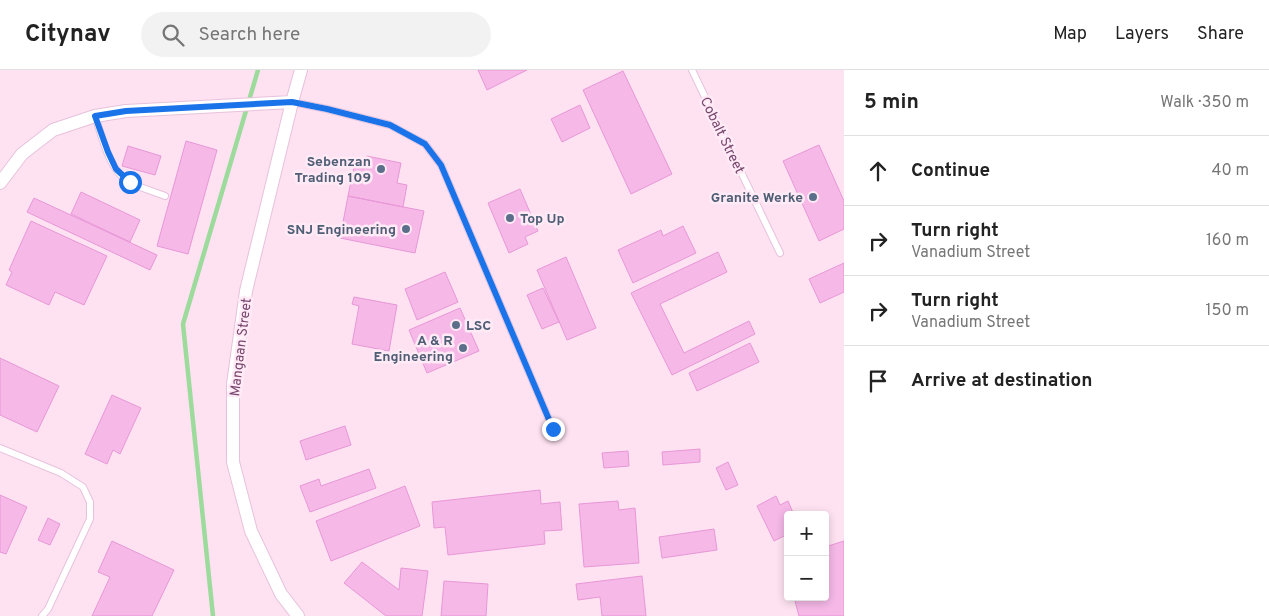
<!DOCTYPE html>
<meta charset="utf-8">
<style>
body{margin:0;font-family:Overpass,sans-serif;background:#f2f2f2;color:#222}
.controls{position:absolute;right:15px;bottom:15px;display:grid;overflow:hidden;border-radius:5px;box-shadow:0 2px 8px #0003}
.controls button{width:45px;height:45px;display:grid;place-items:center;padding:0;border:0;border-bottom:1px solid #e0e0e0;background:#fff;color:#222;font:25px sans-serif}
.stop{position:absolute;width:15px;height:15px;margin:-11px;border:4px solid #1a73e8;border-radius:50%;background:#fff}
.stop.end{background:#1a73e8;border-color:#fff;box-shadow:0 1px 5px #0008}
.list{margin:0;padding:0;list-style:none}
h2{display:flex;justify-content:space-between;align-items:center;height:65px;margin:0;padding:0 20px;font-size:21px}
h2 small{font-size:16px;font-weight:400;color:#767676}
.list li{display:grid;grid-template-columns:32px 1fr auto;gap:15px;align-items:center;box-sizing:border-box;height:70px;padding:0 20px;border-top:1px solid #e0e0e0}
.list b{display:block;font-size:19px;white-space:nowrap}
.list p{margin:0;font-size:16px;white-space:nowrap;color:#767676}
.list em{font-size:16px;font-style:normal;color:#767676}
.icon{flex:none;width:28px;height:28px;fill:none;stroke:currentColor;stroke-width:2;stroke-linecap:round;stroke-linejoin:round}
.map{position:relative;flex:none;width:844px;height:546px;overflow:hidden}
header{display:flex;align-items:center;gap:30px;box-sizing:border-box;height:70px;padding:0 25px;background:#fff;border-bottom:1px solid #e0e0e0}
header strong{font-size:24px}
nav{display:flex;gap:28px;margin-inline-start:auto;font-size:18px}
.search{width:350px;height:45px;background:#f2f2f2;display:flex;align-items:center;gap:12px;box-sizing:border-box;padding:0 18px;border-radius:28px;color:#767676;font-size:19px}
main{display:flex}
aside{flex:1;background:#fff}
.map>svg:first-child{display:block}
.lines{fill:none;stroke-linecap:round;stroke-linejoin:round}
.stream{stroke:#9cdb9b;stroke-width:4.5}
.building{fill:#f5b8e7;stroke:#e897d7}
.service-casing{stroke:#e7c2dc;stroke-width:8}
.minor-casing{stroke:#e7c2dc;stroke-width:14}
.service{stroke:#fff;stroke-width:6}
.minor{stroke:#fff;stroke-width:12}
.route{stroke:#1a73e8;stroke-width:6}
.service-dot{fill:#5c6f8a;stroke:#ffeaf6;stroke-width:2}
.labels{text-anchor:middle;stroke-width:5;stroke-linejoin:round;paint-order:stroke}
.street-label{font-size:14px;fill:#77476e;stroke:#ffeaf6}
.service-label{font-size:14px;font-weight:bold;fill:#4e5e75;stroke:#ffeaf6;text-anchor:end}
</style>
<header>
<strong>Citynav</strong>
<div class="search"><svg class="icon" aria-label="search" viewBox="0 0 24 24"><circle cx="10" cy="10" r="6"/><path d="M15 15l6 6"/></svg>Search here</div>
<nav><a>Map</a><a>Layers</a><a>Share</a></nav>
</header>
<main>
<div class="map">
<svg width="844" height="546" viewBox="0 0 844 546">
<rect width="100%" height="100%" fill="#fee2f1"/>
<g class="lines">
<path class="stream" d="M213,546L183,254L258,0"/>
</g>
<path class="building" d="M478,0H527L487,20Z
M623,1L672,104L631,124L583,20Z
M580,35L590,58L562,72L551,49Z
M186,71L217,80L188,184L157,176Z
M819,75L844,131V159L819,171L783,91Z
M128,76L161,86L155,105L122,96Z
M367,86L401,93L397,113L407,115L403,137L348,126L354,97L364,99Z
M520,119L538,161L525,167L528,174L509,183L488,133Z
M81,122L140,150L130,172L71,144Z
M348,126L424,141L415,183L340,168Z
M34,128L157,185L150,200L27,142Z
M31,151L107,186L84,235L55,222L49,235L6,215L12,202L9,200Z
M683,156L696,183L633,213L618,180L661,160L663,166Z
M718,182L727,202L660,234L684,283L749,251L755,264L672,305L631,223Z
M566,187L596,258L567,270L537,200Z
M844,193V222L820,233L809,209Z
M445,202L458,232L417,250L405,219Z
M543,218L559,252L542,259L527,225Z
M354,227L397,235L389,281L352,274L359,236L352,234Z
M460,238L479,281L427,303L409,260Z
M750,273L759,292L697,321L689,303Z
M0,288L59,316L37,362L0,345Z
M112,325L141,338L120,384L113,380L107,394L85,384Z
M345,356L351,375L306,390L300,371Z
M700,379V392L663,395L662,382Z
M628,381L629,396L604,398L602,383Z
M728,392L738,415L726,420L716,398Z
M369,399L376,418L310,442L300,416L319,409L321,416Z
M405,416L420,456L331,491L316,451Z
M540,420L541,434L560,432L562,460L544,461L545,474L448,485L445,457L434,458L432,432Z
M0,425L27,437L6,484L0,482Z
M776,426L780,435L788,431L794,445H788V464L774,471L757,436Z
M618,431L619,440L635,438L639,493L584,497L579,434Z
M48,448L60,454L50,475L38,470Z
M714,459L717,480L662,488L659,467Z
M112,471L174,500L152,546H92L110,507L98,502Z
M844,471V546H799L794,527H825V477Z
M362,492L399,520L401,498L428,501L422,546H386L344,513Z
M642,506L646,546H602L600,527L578,530L576,514Z
M444,511L488,514L486,546H441Z"/>
<g class="lines">
<g class="service-casing">
<path id="service" d="M692,0L780,183
M292,32L327,39L390,55L425,74L441,95L553,359
M95,46C102,66 109,100 128,111C139,118 153,121 165,126
M0,378L61,403L83,417L90,432V449L48,539L42,546"/>
</g>
<g class="minor-casing">
<path id="minor" d="M0,113L22,84L53,60L95,46L126,41L292,32
M298,546L281,524L251,461L233,392V314L246,221L292,32L301,0"/>
</g>
<use href="#service" class="service"/>
<use href="#minor" class="minor"/>
</g>
<g class="lines">
<path class="route" d="M130,112L116,99L108,82L95,46L126,41L292,32L327,39L390,55L425,74L441,95L553,359"/>
</g>
<g class="service-dot">
<circle cx="381" cy="99" r="5"/>
<circle cx="813" cy="127" r="5"/>
<circle cx="510" cy="148" r="5"/>
<circle cx="406" cy="159" r="5"/>
<circle cx="456" cy="255" r="5"/>
<circle cx="463" cy="278" r="5"/>
</g>
<g class="labels">
<g class="street-label">
<text transform="translate(723 65) rotate(64)" y="5">Cobalt Street</text>
<text transform="translate(240 277) rotate(-83)" y="5">Mangaan Street</text>
</g>
<g class="service-label">
<text x="371" y="96">Sebenzan<tspan x="371" dy="16">Trading 109</tspan></text>
<text x="803" y="132">Granite Werke</text>
<text x="520" y="153" text-anchor="start">Top Up</text>
<text x="396" y="164">SNJ Engineering</text>
<text x="466" y="260" text-anchor="start">LSC</text>
<text x="453" y="275">A &amp; R<tspan x="453" dy="16">Engineering</tspan></text>
</g>
</g>
</svg>
<div class="controls">
<button>+</button>
<button>−</button>
</div>
<div class="stop" style="left:130px;top:112px"></div>
<div class="stop end" style="left:553px;top:359px"></div>
</div>
<aside>
<h2>5 min<small>Walk · 350 m</small></h2>
<ul class="list">
<li><svg class="icon" aria-label="ahead" viewBox="0 0 24 24"><path d="M12 20V5M6 11l6-6 6 6"/></svg><div><b>Continue</b></div><em>40 m</em></li>
<li><svg class="icon" aria-label="right" viewBox="0 0 24 24"><path d="M7 20v-9h11M14 6l5 5-5 5"/></svg><div><b>Turn right</b><p>Vanadium Street</p></div><em>160 m</em></li>
<li><svg class="icon" aria-label="right" viewBox="0 0 24 24"><path d="M7 20v-9h11M14 6l5 5-5 5"/></svg><div><b>Turn right</b><p>Vanadium Street</p></div><em>150 m</em></li>
<li><svg class="icon" aria-label="arrive" viewBox="0 0 24 24"><path d="M6 21V4h12l-3 4 3 4H6"/></svg><div><b>Arrive at destination</b></div></li>
</ul>
</aside>
</main>
